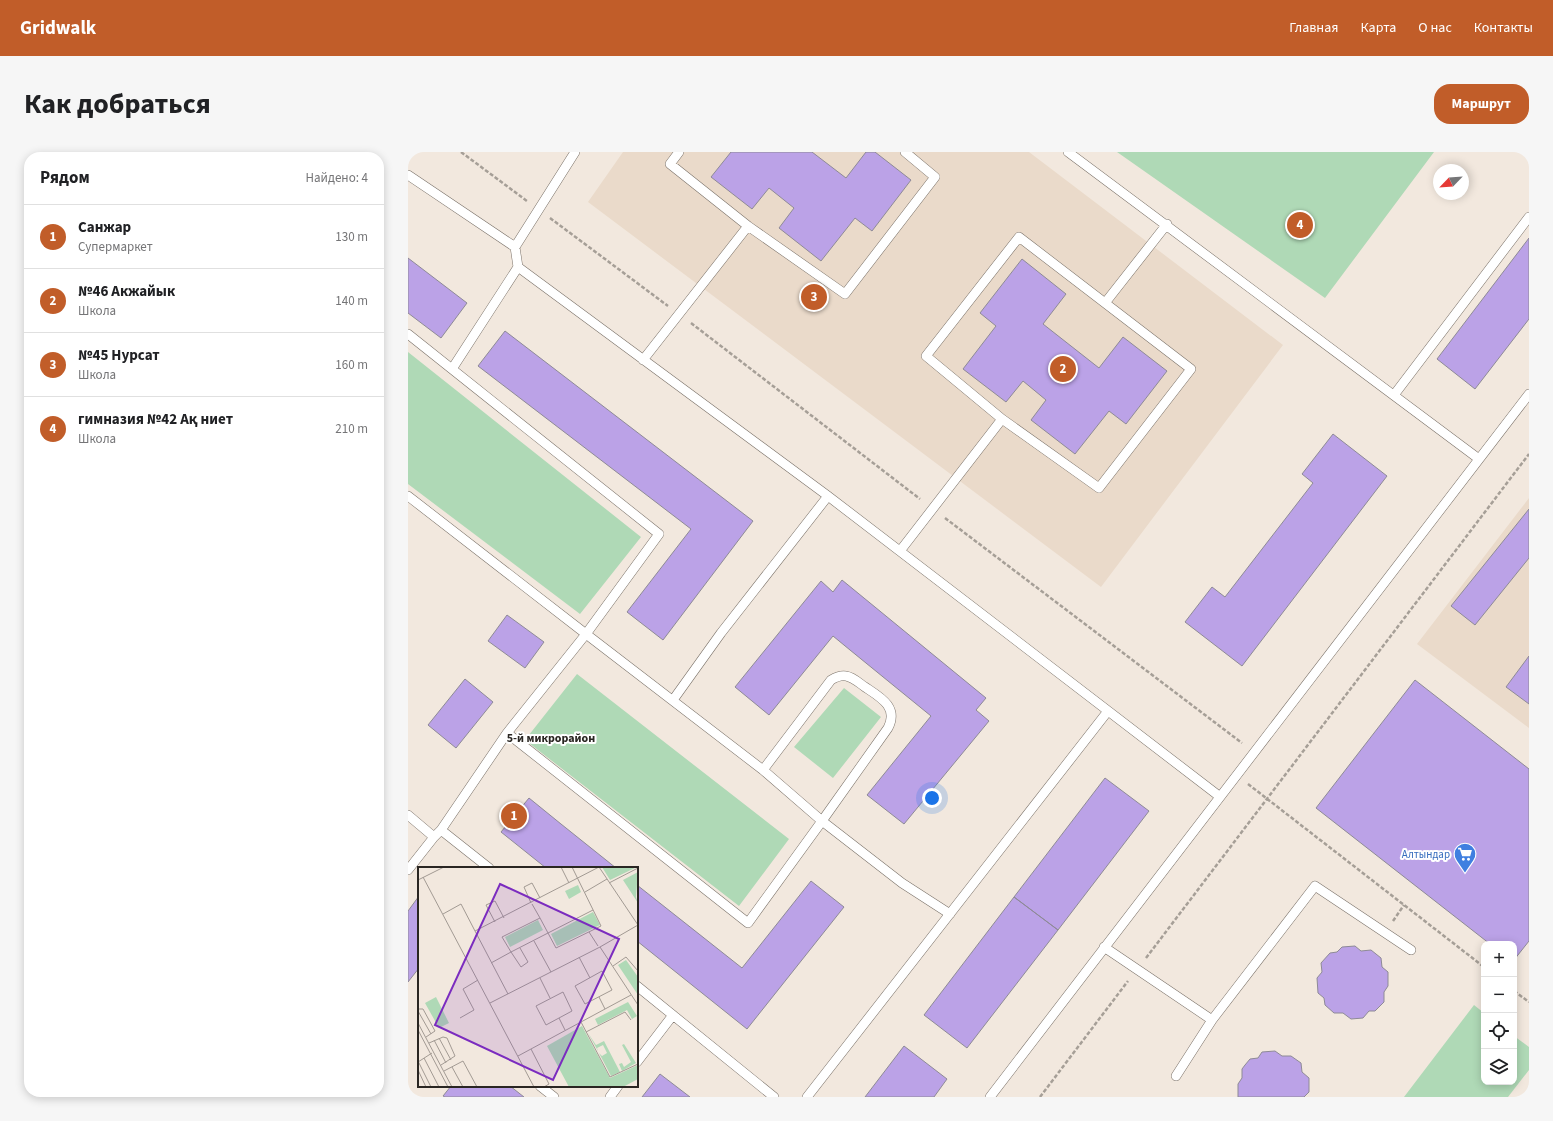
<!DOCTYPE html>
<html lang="ru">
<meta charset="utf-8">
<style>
body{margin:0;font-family:"Source Sans 3",sans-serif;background:#f6f6f6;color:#202124}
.controls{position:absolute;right:12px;bottom:12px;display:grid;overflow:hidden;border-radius:8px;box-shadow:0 2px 10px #0003}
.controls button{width:36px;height:36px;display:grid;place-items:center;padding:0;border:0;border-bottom:1px solid #e0e0e0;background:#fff;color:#202124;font:20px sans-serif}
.compass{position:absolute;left:1025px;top:12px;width:36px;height:36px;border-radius:50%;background:#fff;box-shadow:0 2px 10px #0003;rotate:245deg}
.you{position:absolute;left:524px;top:646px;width:14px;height:14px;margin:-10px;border:3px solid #fff;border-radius:50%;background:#1a73e8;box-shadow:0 0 0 6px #1a73e833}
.badge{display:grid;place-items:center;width:26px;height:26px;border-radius:50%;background:#c15d29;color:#fff;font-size:13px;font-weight:700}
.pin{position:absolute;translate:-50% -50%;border:2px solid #fff;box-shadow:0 1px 4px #0006}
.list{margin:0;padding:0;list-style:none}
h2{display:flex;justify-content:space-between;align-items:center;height:52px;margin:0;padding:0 16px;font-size:17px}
h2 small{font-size:13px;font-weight:400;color:#757577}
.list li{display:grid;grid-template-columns:26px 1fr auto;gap:12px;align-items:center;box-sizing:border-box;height:64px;padding:0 16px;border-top:1px solid #e0e0e0}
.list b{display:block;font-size:15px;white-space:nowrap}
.list p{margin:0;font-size:13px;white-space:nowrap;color:#757577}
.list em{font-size:13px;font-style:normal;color:#757577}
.icon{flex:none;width:22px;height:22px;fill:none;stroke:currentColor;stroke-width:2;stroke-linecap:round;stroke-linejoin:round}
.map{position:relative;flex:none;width:1121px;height:945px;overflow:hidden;border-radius:16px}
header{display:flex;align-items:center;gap:24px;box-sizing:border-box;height:56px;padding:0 20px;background:#c15d29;color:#fff}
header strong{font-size:19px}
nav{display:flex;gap:22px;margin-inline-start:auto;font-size:14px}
.intro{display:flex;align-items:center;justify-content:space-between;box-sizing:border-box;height:96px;padding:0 24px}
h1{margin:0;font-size:28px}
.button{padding:10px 18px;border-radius:16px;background:#c15d29;color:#fff;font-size:14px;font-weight:700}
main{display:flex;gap:24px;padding:0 24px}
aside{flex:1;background:#fff;border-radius:16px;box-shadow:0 2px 10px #0003}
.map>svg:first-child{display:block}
.built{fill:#eadaca}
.green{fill:#afd9b6}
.building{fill:#bba2e7;stroke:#8e8a96}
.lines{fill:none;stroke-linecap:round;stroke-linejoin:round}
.lane-casing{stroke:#7a7168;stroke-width:10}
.path{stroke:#a69f97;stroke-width:2.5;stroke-dasharray:4 2;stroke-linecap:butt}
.lane{stroke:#fff;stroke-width:9}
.labels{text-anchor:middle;stroke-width:4;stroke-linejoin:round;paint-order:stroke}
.shop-label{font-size:11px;fill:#366cbe;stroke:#fff;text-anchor:end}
.neighbourhood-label{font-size:12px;font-weight:bold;fill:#2a2622;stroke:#fff}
.inset-road{fill:none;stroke:#a29a93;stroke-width:1}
.view{fill:#7b2cbf;fill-opacity:0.15;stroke:#7b2cbf;stroke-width:2}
.inset-edge{fill:none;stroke:#2a2622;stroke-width:2}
</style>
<header>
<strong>Gridwalk</strong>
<nav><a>Главная</a><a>Карта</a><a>О нас</a><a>Контакты</a></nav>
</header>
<div class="intro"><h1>Как добраться</h1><a class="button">Маршрут</a></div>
<main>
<aside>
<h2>Рядом<small>Найдено: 4</small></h2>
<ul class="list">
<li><span class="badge">1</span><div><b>Санжар</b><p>Супермаркет</p></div><em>130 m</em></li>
<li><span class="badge">2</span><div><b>№46 Акжайык</b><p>Школа</p></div><em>140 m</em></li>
<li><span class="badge">3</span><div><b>№45 Нурсат</b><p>Школа</p></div><em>160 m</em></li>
<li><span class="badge">4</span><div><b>гимназия №42 Ақ ниет</b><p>Школа</p></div><em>210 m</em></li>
</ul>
</aside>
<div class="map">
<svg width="1121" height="945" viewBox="0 0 1121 945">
<rect width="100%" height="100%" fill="#f2e8de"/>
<path class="built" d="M215,0H621L875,193L693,435L180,50Z
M1121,346V576L1009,492Z"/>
<path class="green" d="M709,0H1026L917,146Z
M0,200L233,385L172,462L0,332Z
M169,522L381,687L331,754L117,588Z
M436,536L473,565L425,626L386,595Z
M1066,853L1076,861V930H1106V884L1121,895V918L1100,945H996Z"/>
<path class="building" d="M323,0H404L438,26L458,0H467L503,28L464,79L447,66L413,109L371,76L386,56L361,36L344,57L303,25Z
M1121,86V167L1067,237L1029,207Z
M0,106L59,151L33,186L0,161Z
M614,107L658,142L635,172L691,216L715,185L759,219L718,272L701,259L667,302L623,268L638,248L615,229L598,250L555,217L588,174L572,161Z
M97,179L345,369L255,488L219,460L283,377L70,214Z
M925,282L979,324L834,514L777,470L804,435L817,445L905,331L894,322Z
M1121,357V406L1067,473L1043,454Z
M434,428L578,546L568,558L581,569L496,672L459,643L523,564L442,498L425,484L361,563L327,535L413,429L425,440Z
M99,463L136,490L117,516L80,489Z
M1121,504V552L1098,535Z
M57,527L85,550L48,596L20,573Z
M1007,528L1121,617V789L1106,808V792H1082L908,656Z
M697,626L741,659L650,778L606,745Z
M121,646L153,672L208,716H138L93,680Z
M403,729L436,755L339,877L229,789V733L334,816Z
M11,744V816L0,830V759Z
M606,745L650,778L559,896L516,863Z
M947,794L953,799L963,798L973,806L974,815L980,820V834L976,840V850L967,859H961L955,866L943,867L935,861H926L917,853L916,846L910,841L909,826L914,820L913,811L922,801L929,800L934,795Z
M496,894L539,927L526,945H457Z
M867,899L874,904H883L893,911L894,920L901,926V940L896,945H830V932L834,926V917L837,913L842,907L850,906L854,900Z
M252,922L282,945H234Z
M43,934H102L116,945H37L35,944Z"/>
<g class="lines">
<g class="lane-casing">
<path id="lane" d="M271,0L262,12L340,74L437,142L527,25L497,0
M660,0L1071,307
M0,23L107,95L110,115L420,344L811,644
M611,85L783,217L691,336L594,267L518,204Z
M107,95L167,0
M697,151L759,72
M0,182L251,382L178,482L355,618L414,669L480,576C491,555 472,545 457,535C451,531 445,525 438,524C432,523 428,525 423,528L355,618
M235,208L340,74
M44,217L110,115
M986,243L1121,65
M0,344L178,482L99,581
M492,399L594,267
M265,548L313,481L420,344
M0,663L26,685L33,678L81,716
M33,678L99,581L340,771L414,669L494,731L542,762
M0,718L26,685
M696,795L804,868L907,734L1003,798
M229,834L366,945
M229,910L265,863
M768,924L804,868
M132,934L146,945
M202,945L210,934
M399,945L700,559
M582,945L1121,242"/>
</g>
<path class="path" d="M53,0L119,49
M142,66L260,154
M283,171L512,347
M537,366L834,591
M840,632L1076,815
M985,769L996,753
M738,806L1121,302
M1106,839L1121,850
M632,945L720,829"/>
<use href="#lane" class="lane"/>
</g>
<defs>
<g id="supermarket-pin" transform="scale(1.15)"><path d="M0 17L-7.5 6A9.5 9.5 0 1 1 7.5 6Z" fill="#3f7fe0" stroke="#fff"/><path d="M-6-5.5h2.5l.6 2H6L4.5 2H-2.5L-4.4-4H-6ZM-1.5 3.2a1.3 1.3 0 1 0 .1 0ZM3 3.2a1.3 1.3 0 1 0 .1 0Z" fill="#fff"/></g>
</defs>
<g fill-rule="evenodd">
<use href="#supermarket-pin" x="1057" y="702"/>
</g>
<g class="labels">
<g class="shop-label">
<text x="1042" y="706">Алтындар</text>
</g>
<g class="neighbourhood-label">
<text x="143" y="590">5-й микрорайон</text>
</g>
</g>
<g transform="translate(10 715)">
<rect width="220" height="220" fill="#f2e8de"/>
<path d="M184,0H219L192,13ZM220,5L218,30L220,36L205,13ZM160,18L163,25L151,32L147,24ZM175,45L182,58L139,79L133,67ZM120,53L125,63L92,80L87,70ZM208,93L220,110V128L200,98ZM18,130L31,156L21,161L7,136ZM210,135L219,149L214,152L209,143L180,158L177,152ZM164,159L192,211L220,198V212L205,220H151L129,179ZM170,166L178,178L186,174L202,205L193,209L181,186L184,189L189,186L185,178L179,181L180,184ZM206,177L218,196L204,204L201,197L204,196L206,200L213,195L204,178Z" fill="#afd9b6"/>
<path class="inset-road" d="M143,0L151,16M181,0L220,58M5,10L116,220M0,13L26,0M191,16L220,1M167,25L189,12M113,36L106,20L114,16L122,31M25,47L43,37L57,64M122,51L130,66L175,43M77,55L68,38L77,34L86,51M171,65L180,79M116,74L133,105M182,80L220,138M102,81L110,95L103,100L93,85L130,66L138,81L183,59L154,0M161,90L172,111M73,96L93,85L84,70L122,51L114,37M195,99L208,90L220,104M184,104L194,123L167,137L157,119ZM122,111L132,131M145,125L154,144L128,158L118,139ZM90,127L57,64L181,0M181,130L187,142M72,136L182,80L220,58M0,142H5L17,164L8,170M0,144L13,167M42,151L56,143L45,122L60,113M141,151L147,163M163,155L192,210L220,197M0,156L34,220M0,163L30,220M168,165L207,145L213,153M21,171L33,193M16,173L28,196M11,176L25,170L29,171L37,189L23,198M113,182L131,217L126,220M100,189L213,128M6,191L21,220M0,194L13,220M0,195L14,186M34,200L45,220M0,203L8,220M26,204L45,194L59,220"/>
<path class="view" d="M82,17L201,72L135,213L17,158Z"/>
<rect width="220" height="220" class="inset-edge"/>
</g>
</svg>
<div class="controls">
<button>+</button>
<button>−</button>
<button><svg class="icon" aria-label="locate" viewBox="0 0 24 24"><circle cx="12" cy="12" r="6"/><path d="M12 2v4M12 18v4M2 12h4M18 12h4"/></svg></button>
<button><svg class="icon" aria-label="layers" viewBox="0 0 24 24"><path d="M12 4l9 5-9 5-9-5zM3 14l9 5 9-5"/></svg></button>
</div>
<svg class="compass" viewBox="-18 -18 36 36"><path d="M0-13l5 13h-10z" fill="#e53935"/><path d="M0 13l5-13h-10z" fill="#757577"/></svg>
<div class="you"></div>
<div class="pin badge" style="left:106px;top:664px">1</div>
<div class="pin badge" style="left:655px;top:217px">2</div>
<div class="pin badge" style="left:406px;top:145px">3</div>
<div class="pin badge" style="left:892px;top:73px">4</div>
</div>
</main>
